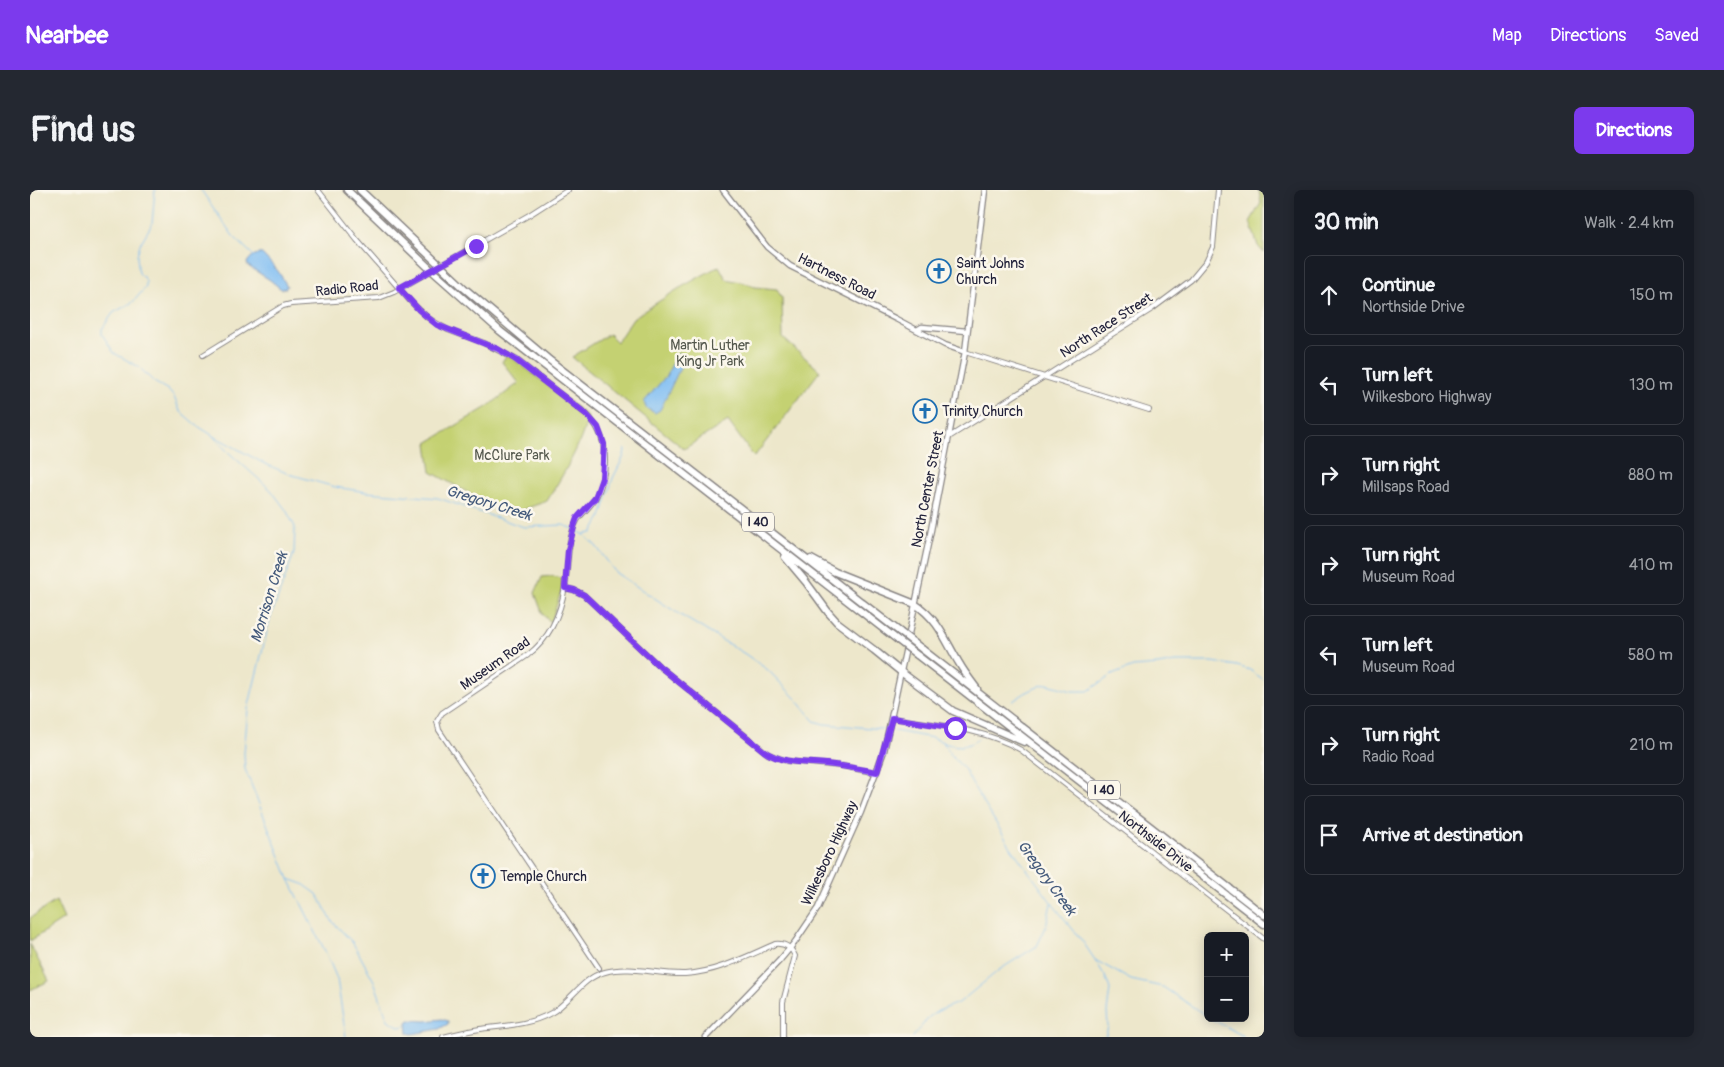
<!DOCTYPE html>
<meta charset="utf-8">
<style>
body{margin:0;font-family:Pangolin,sans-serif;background:#242831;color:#f1f3f6}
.controls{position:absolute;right:15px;bottom:15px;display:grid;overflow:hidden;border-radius:8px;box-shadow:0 2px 12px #0003}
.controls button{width:45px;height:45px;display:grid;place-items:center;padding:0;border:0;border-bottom:1px solid #363941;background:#171b24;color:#f1f3f6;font:25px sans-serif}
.stop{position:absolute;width:15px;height:15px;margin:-11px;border:4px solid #7c3aed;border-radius:50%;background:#fff}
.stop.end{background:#7c3aed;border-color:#fff;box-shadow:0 1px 5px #0008}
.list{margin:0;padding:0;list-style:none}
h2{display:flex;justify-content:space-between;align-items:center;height:65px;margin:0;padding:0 20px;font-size:21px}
h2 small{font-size:16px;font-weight:400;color:#9ea1a6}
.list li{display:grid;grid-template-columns:32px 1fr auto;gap:15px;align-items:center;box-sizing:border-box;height:80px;margin:0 10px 10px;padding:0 10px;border:1px solid #363941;border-radius:8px}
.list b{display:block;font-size:19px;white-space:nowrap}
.list p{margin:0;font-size:16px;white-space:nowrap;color:#9ea1a6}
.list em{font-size:16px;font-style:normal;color:#9ea1a6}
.icon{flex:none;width:28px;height:28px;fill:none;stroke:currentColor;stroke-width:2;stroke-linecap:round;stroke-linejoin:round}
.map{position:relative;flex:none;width:1234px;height:847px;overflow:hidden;border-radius:8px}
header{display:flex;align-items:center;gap:30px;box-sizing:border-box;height:70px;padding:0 25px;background:#7c3aed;color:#fff}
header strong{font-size:24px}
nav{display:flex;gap:28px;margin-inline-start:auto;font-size:18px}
.intro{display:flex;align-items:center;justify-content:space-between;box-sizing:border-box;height:120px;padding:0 30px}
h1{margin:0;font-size:35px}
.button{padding:12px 22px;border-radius:8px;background:#7c3aed;color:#fff;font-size:18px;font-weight:700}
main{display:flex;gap:30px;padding:0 30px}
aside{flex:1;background:#171b24;border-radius:8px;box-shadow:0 2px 12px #0003}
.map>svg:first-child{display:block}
.green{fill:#c4d172;stroke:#737a56}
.water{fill:#80bef3;stroke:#517097}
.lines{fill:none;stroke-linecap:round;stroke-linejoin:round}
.stream{stroke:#80bef3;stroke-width:1}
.tertiary-casing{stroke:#888483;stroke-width:6}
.secondary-casing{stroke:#888483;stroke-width:7}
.motorway-casing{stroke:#888483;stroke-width:9}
.tertiary{stroke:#fff;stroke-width:4}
.secondary{stroke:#fff;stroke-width:4.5}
.motorway{stroke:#fff;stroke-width:6}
.tertiary-bridge-casing{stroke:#888483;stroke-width:6;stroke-linecap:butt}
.motorway-bridge-casing{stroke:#888483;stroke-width:9;stroke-linecap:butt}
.tertiary-bridge{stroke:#fff;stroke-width:4}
.motorway-bridge{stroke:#fff;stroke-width:6}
.route{stroke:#7c3aed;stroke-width:6}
.labels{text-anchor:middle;stroke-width:5;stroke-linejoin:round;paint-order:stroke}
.shield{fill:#fbf7ec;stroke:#636270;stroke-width:1}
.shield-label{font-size:12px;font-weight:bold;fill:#22223b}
.poi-label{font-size:14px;fill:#22223b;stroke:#fbf7ec;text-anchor:start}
.street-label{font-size:14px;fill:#22223b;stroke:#fbf7ec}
.park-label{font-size:14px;fill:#53574c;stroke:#fbf7ec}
.water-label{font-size:15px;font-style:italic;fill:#43597b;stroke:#fbf7ec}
</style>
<header>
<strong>Nearbee</strong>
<nav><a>Map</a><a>Directions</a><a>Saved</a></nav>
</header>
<div class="intro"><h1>Find us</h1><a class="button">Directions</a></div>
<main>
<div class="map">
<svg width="1234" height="847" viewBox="0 0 1234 847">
<rect width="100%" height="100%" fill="#fbf7ec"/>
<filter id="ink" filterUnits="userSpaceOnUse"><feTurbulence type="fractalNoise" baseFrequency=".02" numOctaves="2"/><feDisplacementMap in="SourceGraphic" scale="10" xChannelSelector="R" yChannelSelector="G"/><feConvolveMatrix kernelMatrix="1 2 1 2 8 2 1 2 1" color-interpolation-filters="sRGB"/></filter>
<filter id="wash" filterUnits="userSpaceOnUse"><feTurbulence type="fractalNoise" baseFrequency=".0096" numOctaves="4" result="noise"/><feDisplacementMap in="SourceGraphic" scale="20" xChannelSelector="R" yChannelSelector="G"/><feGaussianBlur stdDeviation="1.12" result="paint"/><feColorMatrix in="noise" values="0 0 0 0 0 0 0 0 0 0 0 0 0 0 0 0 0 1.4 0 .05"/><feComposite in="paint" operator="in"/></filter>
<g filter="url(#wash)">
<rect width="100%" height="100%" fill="#ede7cb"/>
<path class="green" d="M1229,0H1234V63L1228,56L1220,32L1231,13Z
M689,76L696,89L715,93L725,97L747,99L752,108L753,148L790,181L724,267L698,231L654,259L542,167L579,144L587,152L603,128L648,99Z
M477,164L558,226C550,258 534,283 517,311L478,325L401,282L397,253L457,217L489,193L472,172Z
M521,386L532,388V399L521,432L513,425L505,403L512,387Z
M26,711L34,729L0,751V728Z
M0,754L19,791L0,800Z"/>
<path class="water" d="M232,64L248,81L257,96L256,98L251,99L240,90L218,76L217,73C220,67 226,63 232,64Z
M648,163L655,166L652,174L630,220L625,223L616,218L614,212L636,186Z
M412,829L418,831V834L409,839L382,844L378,843L377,832L379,830L396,831Z"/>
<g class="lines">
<path class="stream" d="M125,0L122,34L110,54L107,65L108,78L109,83L116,90V97L103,112L83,123L72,139V144L84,163L109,177L124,192L138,200L144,207L150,221L166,235L182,245L197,261L241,300L256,320L265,337L264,363L240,429L218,519L214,563L215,579L259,689L296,763L307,789L316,847
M171,0L203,46L224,66
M184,246L233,273L259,284L305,297L337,302L408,308L494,337L533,335L542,338L553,344L566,356L586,383L652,426L715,464L738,480L769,512L784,531L794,534L852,539
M554,344L562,343L571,327L583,288L594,266L595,259
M983,511L995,503L1012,495L1018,494L1042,501H1058L1082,485L1103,477L1128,475L1145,472H1183L1207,476L1220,480L1234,490
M864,541L903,548L913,552L921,565L935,580L942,594L982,659L1021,712L1053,752L1065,770L1101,790L1133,797L1178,827
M914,553C928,557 936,558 948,549
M259,689L273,694L287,704L302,731L323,753L344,791L358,830L370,837L376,836
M1065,770L1075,786L1080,799L1077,822L1078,837L1075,847
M1180,828L1215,847
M883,847L899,827L908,821L930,812L969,780L1007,756L1016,737L1021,713"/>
</g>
</g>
<g filter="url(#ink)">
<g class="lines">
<g class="tertiary-casing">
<path id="tertiary" d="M288,0L327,50L381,112L398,128L418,140L454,153L487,170L556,224C579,245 580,282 565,309C556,323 547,324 542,343C537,360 538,378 535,396C531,423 520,448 498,465L412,523L407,531L409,540L569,778
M420,70L499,25L538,0
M935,162L1119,220
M173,165L253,116L261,114L349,108L364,102L390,87
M919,247L1079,146L1122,119L1161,90L1176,72L1183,57L1188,0
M535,398L544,400L554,405L629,476L738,564L757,571L812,576L847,583
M862,528C906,535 952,538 991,560L1234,749
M413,847C425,844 437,841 450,839C473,836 500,835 521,823C541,812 551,788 575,782C600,775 629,785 655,784C687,782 716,767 745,754C755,753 761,757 765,766L753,812V847"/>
</g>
<g class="secondary-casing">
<path id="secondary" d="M693,0L737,57L760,76L866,129L915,155L935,162
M887,140L892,137L937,141
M676,847L750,770L765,752L788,718L831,622L854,561L901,340L935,162L955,0"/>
</g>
<g class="motorway-casing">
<path id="motorway" d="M317,0L399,78L470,141L869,451
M330,0L434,98L518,169L870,442
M755,367L776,392L798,422L807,432L844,460L871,482L923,521L994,552
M781,369L805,382L885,414C909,430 915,450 929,473C934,482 941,491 947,499
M892,459L1234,725
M887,465L1234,734"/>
</g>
<use href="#tertiary" class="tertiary"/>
<use href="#secondary" class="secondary"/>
<use href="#motorway" class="motorway"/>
<g class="tertiary-bridge-casing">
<path id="tertiary-bridge" d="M390,87L420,70"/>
</g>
<g class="motorway-bridge-casing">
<path id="motorway-bridge" d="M870,442L892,459
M869,451L887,465"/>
</g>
<use href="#tertiary-bridge" class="tertiary-bridge"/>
<use href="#motorway-bridge" class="motorway-bridge"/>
</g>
</g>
<g class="lines" filter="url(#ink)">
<path class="route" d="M446,56L369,98L389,120L407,135L468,159L486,170L556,224L568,237L574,254L572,288L565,308L547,328L544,337L538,360L535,398L544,400L554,405L629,476L734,561C752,574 775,572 796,574C813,576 830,579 847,582L862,528L925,538"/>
</g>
<defs>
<g id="church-ring" transform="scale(1.25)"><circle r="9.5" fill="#fbf7ec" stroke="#1f6fb2" stroke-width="1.5"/><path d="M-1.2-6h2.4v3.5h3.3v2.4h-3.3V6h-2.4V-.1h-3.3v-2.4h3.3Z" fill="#1f6fb2"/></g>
</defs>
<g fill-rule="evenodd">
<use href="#church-ring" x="909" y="81"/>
<use href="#church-ring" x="895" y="221"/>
<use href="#church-ring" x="453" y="686"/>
</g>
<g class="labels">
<g class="shield">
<rect x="712" y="322.5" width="32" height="19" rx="4"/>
<rect x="1058" y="590.5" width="32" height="19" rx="4"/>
</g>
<g class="shield-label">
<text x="728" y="336">I 40</text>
<text x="1074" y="604">I 40</text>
</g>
<g class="poi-label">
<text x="926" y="78">Saint Johns<tspan x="926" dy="16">Church</tspan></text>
<text x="912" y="226">Trinity Church</text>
<text x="470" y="691">Temple Church</text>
</g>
<g class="street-label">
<text transform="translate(807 86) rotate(27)" y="5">Hartness Road</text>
<text transform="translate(317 98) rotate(-6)" y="5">Radio Road</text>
<text transform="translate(1076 135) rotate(-33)" y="5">North Race Street</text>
<text transform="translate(897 299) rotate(-79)" y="5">North Center Street</text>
<text transform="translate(465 473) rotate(-35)" y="5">Museum Road</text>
<text transform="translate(1126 651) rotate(38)" y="5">Northside Drive</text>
<text transform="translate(799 663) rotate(-65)" y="5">Wilkesboro Highway</text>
</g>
<g class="park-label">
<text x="680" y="160">Martin Luther<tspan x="680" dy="16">King Jr Park</tspan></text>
<text x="482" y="270">McClure Park</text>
</g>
<g class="water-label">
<text transform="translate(459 313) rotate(17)" y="5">Gregory Creek</text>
<text transform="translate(239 407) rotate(-73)" y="5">Morrison Creek</text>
<text transform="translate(1017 688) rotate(54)" y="5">Gregory Creek</text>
</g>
</g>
</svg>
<div class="controls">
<button>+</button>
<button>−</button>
</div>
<div class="stop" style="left:925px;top:538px"></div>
<div class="stop end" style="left:446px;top:56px"></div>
</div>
<aside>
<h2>30 min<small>Walk · 2.4 km</small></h2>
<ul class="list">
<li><svg class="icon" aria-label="ahead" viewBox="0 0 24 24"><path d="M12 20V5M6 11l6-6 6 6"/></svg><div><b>Continue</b><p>Northside Drive</p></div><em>150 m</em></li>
<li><svg class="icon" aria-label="left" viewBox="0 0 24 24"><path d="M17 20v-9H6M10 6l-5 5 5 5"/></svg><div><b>Turn left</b><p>Wilkesboro Highway</p></div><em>130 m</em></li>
<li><svg class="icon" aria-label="right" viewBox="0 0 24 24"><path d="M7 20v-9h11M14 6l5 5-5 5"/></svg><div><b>Turn right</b><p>Millsaps Road</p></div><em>880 m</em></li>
<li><svg class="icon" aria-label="right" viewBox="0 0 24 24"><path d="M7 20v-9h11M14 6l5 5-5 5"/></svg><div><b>Turn right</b><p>Museum Road</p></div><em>410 m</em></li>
<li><svg class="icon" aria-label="left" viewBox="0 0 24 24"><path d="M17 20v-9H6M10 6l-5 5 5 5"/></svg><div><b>Turn left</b><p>Museum Road</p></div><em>580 m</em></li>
<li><svg class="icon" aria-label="right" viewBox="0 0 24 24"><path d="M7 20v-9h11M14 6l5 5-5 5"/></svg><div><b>Turn right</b><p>Radio Road</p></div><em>210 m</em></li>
<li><svg class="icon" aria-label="arrive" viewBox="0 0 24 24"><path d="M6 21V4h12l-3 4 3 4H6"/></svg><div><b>Arrive at destination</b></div></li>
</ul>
</aside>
</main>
